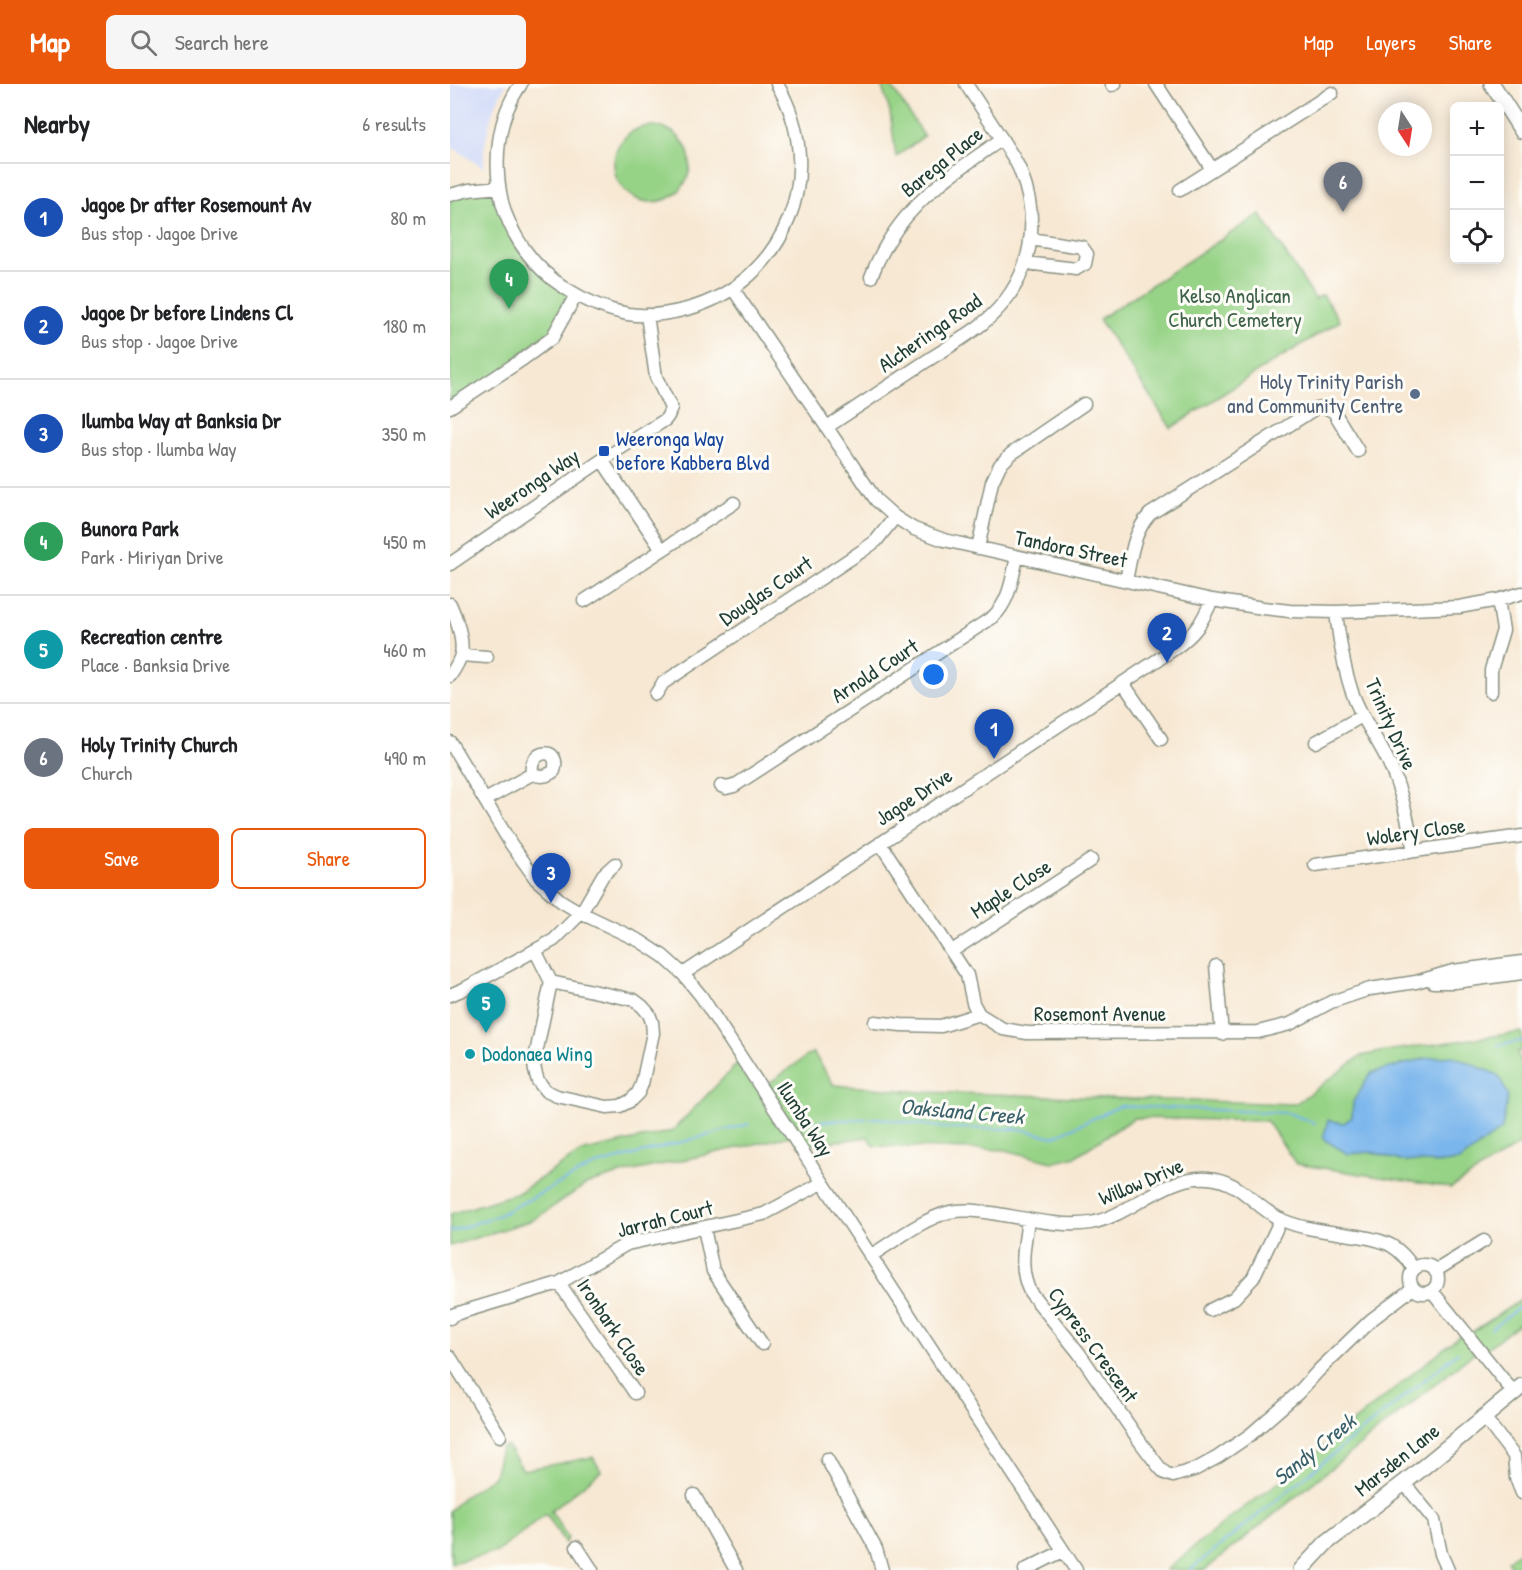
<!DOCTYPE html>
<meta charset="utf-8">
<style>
body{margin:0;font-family:"Patrick Hand",sans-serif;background:#f6f6f6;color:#202124}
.controls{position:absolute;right:18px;top:18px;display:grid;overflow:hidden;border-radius:9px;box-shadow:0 3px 15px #0003}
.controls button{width:54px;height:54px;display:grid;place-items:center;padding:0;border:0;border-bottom:2px solid #e0e0e0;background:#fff;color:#202124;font:30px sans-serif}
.compass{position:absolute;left:928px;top:18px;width:54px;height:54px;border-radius:50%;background:#fff;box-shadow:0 3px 15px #0003;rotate:168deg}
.you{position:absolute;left:484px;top:591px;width:21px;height:21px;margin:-15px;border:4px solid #fff;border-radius:50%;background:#1a73e8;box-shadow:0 0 0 9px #1a73e833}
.badge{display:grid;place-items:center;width:39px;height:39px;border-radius:50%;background:#ea580c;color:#fff;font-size:20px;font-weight:700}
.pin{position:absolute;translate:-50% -50px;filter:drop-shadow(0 2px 3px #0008)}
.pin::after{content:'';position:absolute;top:32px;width:21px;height:18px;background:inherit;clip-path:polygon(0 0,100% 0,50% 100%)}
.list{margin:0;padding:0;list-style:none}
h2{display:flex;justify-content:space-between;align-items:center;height:78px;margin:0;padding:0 24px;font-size:26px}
h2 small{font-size:20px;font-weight:400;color:#757577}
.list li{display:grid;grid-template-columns:39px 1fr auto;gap:18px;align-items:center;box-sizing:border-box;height:108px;padding:0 24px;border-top:2px solid #e0e0e0}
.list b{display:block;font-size:22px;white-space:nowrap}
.list p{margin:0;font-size:20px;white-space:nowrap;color:#757577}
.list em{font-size:20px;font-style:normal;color:#757577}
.actions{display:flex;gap:12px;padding:18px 24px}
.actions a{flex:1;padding:14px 0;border:2px solid #ea580c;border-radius:9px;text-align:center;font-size:21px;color:#ea580c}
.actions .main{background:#ea580c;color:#fff}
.icon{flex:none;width:33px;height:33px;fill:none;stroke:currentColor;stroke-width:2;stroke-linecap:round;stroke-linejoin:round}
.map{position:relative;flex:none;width:1072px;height:1486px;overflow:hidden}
header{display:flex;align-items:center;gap:36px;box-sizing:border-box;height:84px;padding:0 30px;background:#ea580c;color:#fff}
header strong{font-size:28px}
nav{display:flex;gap:33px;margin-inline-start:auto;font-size:21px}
.search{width:420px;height:54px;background:#f6f6f6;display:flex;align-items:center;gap:15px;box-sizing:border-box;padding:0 21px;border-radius:9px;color:#757577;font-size:22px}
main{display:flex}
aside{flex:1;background:#fff}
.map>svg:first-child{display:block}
.built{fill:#d0daf9}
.green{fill:#97d387;stroke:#5b885e;stroke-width:1.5}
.water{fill:#7ab6ec;stroke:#4c7a90;stroke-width:1.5}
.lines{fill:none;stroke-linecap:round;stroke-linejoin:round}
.stream{stroke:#7ab6ec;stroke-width:2}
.minor-casing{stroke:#8b9284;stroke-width:15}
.major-casing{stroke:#8b9284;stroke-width:18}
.minor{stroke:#fff;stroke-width:12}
.major{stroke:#fff;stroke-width:15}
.service-dot{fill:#5c6f8a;stroke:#fdfcf7;stroke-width:2}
.transit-dot{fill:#1a4fb4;stroke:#fdfcf7;stroke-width:2}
.culture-dot{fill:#0f9aa8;stroke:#fdfcf7;stroke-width:2}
.labels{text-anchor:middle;stroke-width:6;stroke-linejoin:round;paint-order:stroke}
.street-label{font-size:21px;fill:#1f3d34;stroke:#fdfcf7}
.park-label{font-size:21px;fill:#3d6249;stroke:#fdfcf7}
.service-label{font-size:21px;fill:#4e5e75;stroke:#fdfcf7;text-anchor:end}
.transit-label{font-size:21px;fill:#164399;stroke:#fdfcf7;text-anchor:start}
.culture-label{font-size:21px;fill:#0d838f;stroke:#fdfcf7;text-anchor:start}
.water-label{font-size:22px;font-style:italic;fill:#3a616b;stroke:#fdfcf7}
</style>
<header>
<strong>Map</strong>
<div class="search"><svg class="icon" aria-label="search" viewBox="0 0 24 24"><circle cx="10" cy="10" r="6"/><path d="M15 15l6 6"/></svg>Search here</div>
<nav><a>Map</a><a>Layers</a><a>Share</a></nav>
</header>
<main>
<aside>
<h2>Nearby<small>6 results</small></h2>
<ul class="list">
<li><span class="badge" style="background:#1a4fb4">1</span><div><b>Jagoe Dr after Rosemount Av</b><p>Bus stop · Jagoe Drive</p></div><em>80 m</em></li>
<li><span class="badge" style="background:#1a4fb4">2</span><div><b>Jagoe Dr before Lindens Cl</b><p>Bus stop · Jagoe Drive</p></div><em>180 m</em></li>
<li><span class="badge" style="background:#1a4fb4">3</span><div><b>Ilumba Way at Banksia Dr</b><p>Bus stop · Ilumba Way</p></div><em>350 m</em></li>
<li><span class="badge" style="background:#2e9e5b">4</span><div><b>Bunora Park</b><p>Park · Miriyan Drive</p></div><em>450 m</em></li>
<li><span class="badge" style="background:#0f9aa8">5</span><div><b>Recreation centre</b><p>Place · Banksia Drive</p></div><em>460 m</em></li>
<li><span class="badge" style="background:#6b7280">6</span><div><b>Holy Trinity Church</b><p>Church</p></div><em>490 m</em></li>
</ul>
<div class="actions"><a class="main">Save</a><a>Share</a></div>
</aside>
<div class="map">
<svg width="1072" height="1486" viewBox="0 0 1072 1486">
<rect width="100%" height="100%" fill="#fdfcf7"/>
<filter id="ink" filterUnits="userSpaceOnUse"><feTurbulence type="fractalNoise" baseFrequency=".0167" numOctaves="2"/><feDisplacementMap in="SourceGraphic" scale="12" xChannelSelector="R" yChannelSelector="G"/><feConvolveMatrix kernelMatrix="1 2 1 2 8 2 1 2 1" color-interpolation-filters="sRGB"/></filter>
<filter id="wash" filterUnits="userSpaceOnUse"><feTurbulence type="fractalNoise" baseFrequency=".008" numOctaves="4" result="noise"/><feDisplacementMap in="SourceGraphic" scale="24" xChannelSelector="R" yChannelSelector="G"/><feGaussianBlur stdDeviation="1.35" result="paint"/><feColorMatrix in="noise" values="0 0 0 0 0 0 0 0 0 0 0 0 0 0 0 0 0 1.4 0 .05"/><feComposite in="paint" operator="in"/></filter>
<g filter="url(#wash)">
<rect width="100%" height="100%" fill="#f7e8d3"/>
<path class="built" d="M0,0H56L44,23L39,42L34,65V84L0,62Z"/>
<path class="green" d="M431,0H440L474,52L446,73L440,28Z
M164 80a38 38 0 1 1 76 0a38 38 0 1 1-76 0Z
M49,103L73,163L126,211L102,254L0,323V111Z
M810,130L865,215L873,211L890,237L810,286L721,344L649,235Z
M1072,948V967L1067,968L1072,981V1059L1001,1104L846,1080L817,1037L684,1034L626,1072L602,1078L556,1066L425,1062L418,1053L349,1062L341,1052L174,1089L137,1100L83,1136L0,1162V1130L68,1109L131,1068L222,1047L292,975L312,1004L363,968L384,1001L473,1008L845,1020L911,972L935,967Z
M1072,1215V1237L1032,1268L1029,1265L755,1486H716L781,1433L840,1390L1015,1247L1019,1250Z
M57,1362L73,1386L143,1373L151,1387L101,1427L118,1454L115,1459L96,1430L47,1468L1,1479L0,1427L12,1414L44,1392L51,1364Z
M1072,1465V1486H1064L1057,1477Z"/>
<path class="water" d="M1003,972L1048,991L1058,1011L1052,1045L1009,1077L993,1079L950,1077L923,1068L898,1070L873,1055L878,1036L894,1039L902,1033L903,1018L921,989L977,974Z"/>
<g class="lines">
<path class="stream" d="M1048,961L1072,957
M363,1038L428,1034L495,1044L570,1045L603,1053L670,1022L838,1029L865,1039
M0,1148L49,1131L143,1082L299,1040
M1041,1245L1072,1221
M740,1486L982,1290L1008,1268"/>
</g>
</g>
<g filter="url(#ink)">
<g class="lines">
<g class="minor-casing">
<path id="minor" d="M71,0C47,34 43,78 52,118C61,153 85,185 115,204C134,216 156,226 178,230C197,233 218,230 237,225C336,198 379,88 327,0
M706,0L762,85
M662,1L665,0
M730,106L882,9
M0,111L19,106L49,103
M576,179L626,185L635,180L637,170L632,163L580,155
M421,193C447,124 494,96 552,55
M283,205L426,416L445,433L464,445L494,456L762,516L813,524L840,527L886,528L1009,523L1048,516L1072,509
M0,323L73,275L102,254L126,211
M377,343C409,322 442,300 475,278C494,266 514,254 532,240C579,202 593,145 571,89C567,77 559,67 553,57C541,38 528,19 516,0
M152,376L212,466
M528,464L542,398L550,381L561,370L634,320
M0,480L152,376L215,336L218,332L221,324L206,293L197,231
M676,497C681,473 683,448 700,430L866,324L875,323L884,328L908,367
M134,517L284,419
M0,520C6,533 14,556 11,571C9,578 4,586 0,592
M886,528C889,554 893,580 901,605C909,631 925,651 937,675C951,704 958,736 964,767
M11,571L37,573
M673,599L711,655
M1041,608V586L1053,546L1048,516
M206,610L213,599L412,467L426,457L445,433
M0,658L61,760L86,795L111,817L131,829L190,857L213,872L233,890L251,912L626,1486
M866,658L912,632
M271,702L276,704L284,702L543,533C560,517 562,494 567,473
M35,716L82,690C78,664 112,662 104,687C96,693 91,693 82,690
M430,759L517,891L523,919L529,930L553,945L577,949L808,948L840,940L881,918L920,905L966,898L1003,887L1072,878
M865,781L1072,752
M85,866L101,898L84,979L85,987L88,997L96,1007L107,1012L157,1023L170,1022L180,1017L188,1009L192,1000L203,949L202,938L199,930L192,922L184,916L101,898
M502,867L641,776
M766,882L772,950
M233,890L724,565C746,549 751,540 762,516
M983,898H1005L1072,889
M0,911L14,905L104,856L131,829L153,791L165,780
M425,938L451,941L491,942L529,930
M578,1135C575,1161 568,1183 580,1208L629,1269L691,1359L710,1384L715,1389L723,1392L746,1385L768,1373L800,1351L848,1309L869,1286L921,1236L963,1204
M254,1144L263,1187L312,1260
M420,1172C443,1158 474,1134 500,1128C514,1125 527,1127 541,1129C569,1133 614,1144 640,1139C681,1132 714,1091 758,1094C793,1097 803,1123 832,1136C855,1146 883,1148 908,1152C919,1154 932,1156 942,1162C952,1168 958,1176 964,1185
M960 1195a14 14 0 1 1 28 0a14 14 0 1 1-28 0Z
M985,1187L1034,1157
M109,1199L185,1309
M982,1207L1064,1309
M760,1226L784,1214L803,1194L831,1135
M0,1234L2,1231L109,1199L177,1160L314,1130L372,1099
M0,1273L50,1352
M1034,1333L1064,1372L1066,1394L1072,1409
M377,1375L426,1465L432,1486
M954,1399L984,1436L991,1470L998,1486
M244,1411L286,1486
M127,1463L142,1486
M575,1486L613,1467"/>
</g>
<g class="major-casing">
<path id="major" d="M1042,0L1072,47
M851,1486L876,1459L954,1399L1072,1302"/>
</g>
<use href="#minor" class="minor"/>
<use href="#major" class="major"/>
</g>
</g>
<circle class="service-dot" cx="965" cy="310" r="6"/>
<rect class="transit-dot" x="148" y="361" width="12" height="12" rx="3"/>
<circle class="culture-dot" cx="20" cy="970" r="6"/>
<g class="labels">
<g class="street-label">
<text transform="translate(492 78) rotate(-39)" y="7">Barega Place</text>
<text transform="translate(480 249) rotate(-35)" y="7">Alcheringa Road</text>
<text transform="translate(82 400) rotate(-34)" y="7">Weeronga Way</text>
<text transform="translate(621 465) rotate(12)" y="7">Tandora Street</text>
<text transform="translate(316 507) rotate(-34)" y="7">Douglas Court</text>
<text transform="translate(425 587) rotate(-33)" y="7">Arnold Court</text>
<text transform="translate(941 640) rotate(66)" y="7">Trinity Drive</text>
<text transform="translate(464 713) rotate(-33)" y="7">Jagoe Drive</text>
<text transform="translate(966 748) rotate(-8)" y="7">Wolery Close</text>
<text transform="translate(561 805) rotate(-33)" y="7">Maple Close</text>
<text x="650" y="937">Rosemont Avenue</text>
<text transform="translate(355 1035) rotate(57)" y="7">Ilumba Way</text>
<text transform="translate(691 1098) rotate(-23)" y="7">Willow Drive</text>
<text transform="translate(215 1135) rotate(-14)" y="7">Jarrah Court</text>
<text transform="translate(163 1243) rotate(56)" y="7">Ironbark Close</text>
<text transform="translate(643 1261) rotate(54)" y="7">Cypress Crescent</text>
<text transform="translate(947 1376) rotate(-39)" y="7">Marsden Lane</text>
</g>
<g class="park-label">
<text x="785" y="219">Kelso Anglican<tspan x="785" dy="24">Church Cemetery</tspan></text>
</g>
<g class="service-label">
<text x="953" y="305">Holy Trinity Parish<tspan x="953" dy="24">and Community Centre</tspan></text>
</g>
<g class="transit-label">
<text x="166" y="362">Weeronga Way<tspan x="166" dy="24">before Kabbera Blvd</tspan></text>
</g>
<g class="culture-label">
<text x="32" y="977">Dodonaea Wing</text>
</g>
<g class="water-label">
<text transform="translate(512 1027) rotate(5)" y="8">Oaksland Creek</text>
<text transform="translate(864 1365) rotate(-39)" y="8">Sandy Creek</text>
</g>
</g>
</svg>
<div class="controls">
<button>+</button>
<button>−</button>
<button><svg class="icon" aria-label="locate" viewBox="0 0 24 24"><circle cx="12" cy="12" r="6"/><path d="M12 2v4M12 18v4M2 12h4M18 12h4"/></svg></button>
</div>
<svg class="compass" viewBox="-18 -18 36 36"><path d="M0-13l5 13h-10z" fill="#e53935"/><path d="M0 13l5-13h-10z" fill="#757577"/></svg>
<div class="you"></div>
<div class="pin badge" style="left:544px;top:675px;background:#1a4fb4">1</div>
<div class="pin badge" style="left:717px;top:579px;background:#1a4fb4">2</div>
<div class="pin badge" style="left:101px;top:819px;background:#1a4fb4">3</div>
<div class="pin badge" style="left:59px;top:225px;background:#2e9e5b">4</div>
<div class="pin badge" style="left:36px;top:949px;background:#0f9aa8">5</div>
<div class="pin badge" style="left:893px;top:128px;background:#6b7280">6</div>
</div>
</main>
